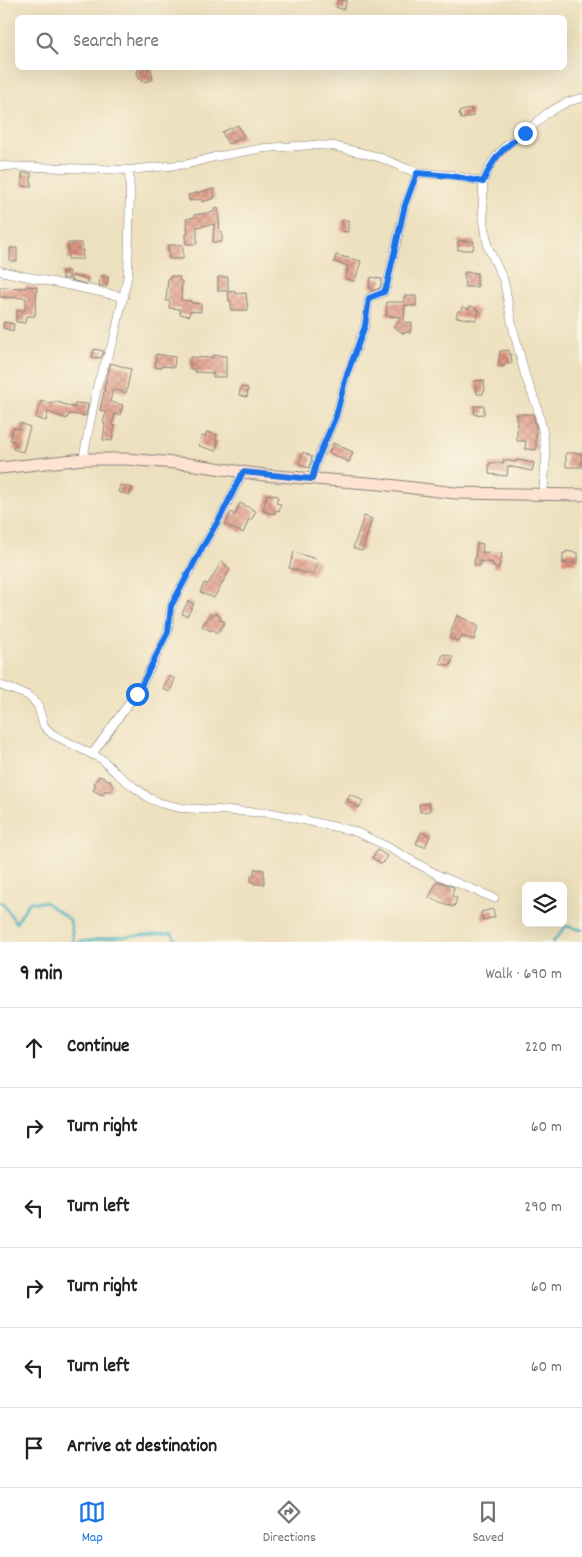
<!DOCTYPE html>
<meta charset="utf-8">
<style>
body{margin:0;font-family:Dekko,sans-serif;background:#f2f2f2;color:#202124}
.controls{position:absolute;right:15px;bottom:15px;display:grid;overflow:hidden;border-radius:8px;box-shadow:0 5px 20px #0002}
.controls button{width:45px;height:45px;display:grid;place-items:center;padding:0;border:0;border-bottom:1px solid #e0e0e0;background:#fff;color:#202124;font:25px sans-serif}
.stop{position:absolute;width:15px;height:15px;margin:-11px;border:4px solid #1a73e8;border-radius:50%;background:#fff}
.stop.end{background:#1a73e8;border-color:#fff;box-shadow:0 1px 5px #0008}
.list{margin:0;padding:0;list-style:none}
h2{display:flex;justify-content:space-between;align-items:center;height:65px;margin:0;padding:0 20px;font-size:21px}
h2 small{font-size:16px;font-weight:400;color:#757577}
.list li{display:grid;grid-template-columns:32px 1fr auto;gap:15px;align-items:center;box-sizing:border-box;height:80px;padding:0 20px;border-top:1px solid #e0e0e0}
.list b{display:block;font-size:19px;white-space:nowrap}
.list em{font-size:16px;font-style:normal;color:#757577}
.icon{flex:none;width:28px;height:28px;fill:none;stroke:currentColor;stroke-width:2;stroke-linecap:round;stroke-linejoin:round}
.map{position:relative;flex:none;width:582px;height:942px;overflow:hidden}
.search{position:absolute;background:#fff;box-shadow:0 5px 20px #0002;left:15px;right:15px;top:15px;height:55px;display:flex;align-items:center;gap:12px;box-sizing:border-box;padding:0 18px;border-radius:8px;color:#757577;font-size:19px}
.sheet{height:545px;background:#fff}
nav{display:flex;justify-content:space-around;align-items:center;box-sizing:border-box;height:70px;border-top:1px solid #e0e0e0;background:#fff;font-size:14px;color:#757577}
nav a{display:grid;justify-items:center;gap:2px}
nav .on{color:#1a73e8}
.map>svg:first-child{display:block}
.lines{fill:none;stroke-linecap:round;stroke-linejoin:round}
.stream{stroke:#42afbf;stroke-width:2.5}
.building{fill:url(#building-cross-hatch)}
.street-casing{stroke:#88817c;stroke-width:9}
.secondary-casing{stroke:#88817c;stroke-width:13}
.street{stroke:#fff;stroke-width:8}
.secondary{stroke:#fee3d2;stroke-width:11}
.route{stroke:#1a73e8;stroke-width:6}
</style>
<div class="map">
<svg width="582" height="942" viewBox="0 0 582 942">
<defs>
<pattern id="building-cross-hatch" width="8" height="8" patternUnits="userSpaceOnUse" patternTransform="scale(1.25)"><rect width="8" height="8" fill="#e19883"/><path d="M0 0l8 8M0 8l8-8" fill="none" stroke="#b67c6c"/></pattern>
</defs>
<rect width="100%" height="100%" fill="#fcf5e5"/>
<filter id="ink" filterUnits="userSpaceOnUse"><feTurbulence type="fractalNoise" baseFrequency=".02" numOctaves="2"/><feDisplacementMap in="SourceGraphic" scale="10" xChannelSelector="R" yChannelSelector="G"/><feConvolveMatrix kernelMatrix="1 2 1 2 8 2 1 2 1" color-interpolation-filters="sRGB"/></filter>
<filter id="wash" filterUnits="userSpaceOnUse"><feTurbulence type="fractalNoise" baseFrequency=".0096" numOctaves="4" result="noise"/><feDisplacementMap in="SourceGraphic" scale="20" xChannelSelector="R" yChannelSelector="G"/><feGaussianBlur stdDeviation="1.12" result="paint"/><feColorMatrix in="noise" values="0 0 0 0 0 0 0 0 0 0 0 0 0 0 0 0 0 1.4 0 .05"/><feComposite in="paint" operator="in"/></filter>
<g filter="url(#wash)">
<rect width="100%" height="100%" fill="#ede0be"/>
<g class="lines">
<path class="stream" d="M0,902L3,903L16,923L29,902H45L70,920L74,942
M79,942L116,937L172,933L177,942
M553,942L566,926L582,930"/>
</g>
<g id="blocks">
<path class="building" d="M338,0H347L344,10L336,7Z
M139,68H151L153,80L142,82L141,78L138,79L137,70H139Z
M471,108L473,116L461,119L459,112Z
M238,125L244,137L228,144L222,132Z
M22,173H31V187L22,186Z
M213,189L215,198L202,202L201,199L189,201L188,195Z
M218,208L220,232H222V242H213L214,224L197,227V244H186V234H188L186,219L195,217L194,215L214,212V209Z
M342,220H348V232L341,231Z
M458,241H474L473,250H458Z
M68,243H82L83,259H68Z
M168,245H183V259H169Z
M10,248H17V261H10Z
M336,255L361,261L355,281L346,279L348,266L334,262Z
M69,271V279L62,278V272Z
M464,272L477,273V287H465Z
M71,276L88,279L87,284L70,280Z
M100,276L108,277L107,286H99Z
M170,276L180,277L179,281H182L181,300L191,301V303L201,304V312L190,311L189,316L180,314V309L169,308L170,301H166L168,278L170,279Z
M218,277H228V291H218Z
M371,277L382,279L380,288L372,291V288H369Z
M26,286L37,287L35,316H26L25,323L16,322L17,310H25L26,298L0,297V287L26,288Z
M235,291L236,294L246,293L248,310H231V301H229L228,292Z
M404,296H416V306L405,305L404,322L412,323L410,333L405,332L404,334L394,327L401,317L386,316L387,302H404Z
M470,306L476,308V310H479L476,320L456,317L458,311H461L462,307L469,309Z
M4,322L14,324L13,331L3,328Z
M94,349L104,351L101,358L92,357Z
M509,350V354H511L512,363H505V366H498L500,351Z
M156,354L175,357L174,367L161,366V368L155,367Z
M213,355L226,356V377H213V373L195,372V369H190V357L213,358Z
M111,363L131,369L126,393L113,389L110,402L123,405L120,415L115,414L112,425L115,426L112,441L103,440L105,424L103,423L106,412L100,410L105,387H104Z
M484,380L485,391L483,392V394H477L475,381Z
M241,387L248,388L247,397L239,395Z
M41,401L52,404L54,401L75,408V403L88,404L86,416L69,414L67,419L48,412L46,421L36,418Z
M474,406H484V414L475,415Z
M517,414H533L536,426V450L525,449L526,441H517Z
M21,423L30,427L23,452L13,449L16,442L10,440L13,428L19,429Z
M207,432L217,435L216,441H218L216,451L199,446L202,436L205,437Z
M333,443L353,452L349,462L329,453Z
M303,452L312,457L309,468L299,464Z
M566,453H582V467H566Z
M503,460L516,462L517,460L534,463L532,471L508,466L507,476L489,474V463H503Z
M120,485L132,488L130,495L118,492Z
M267,494L278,496L276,503L281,504L279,511L276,510L274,514L263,511Z
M240,503L256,511L251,520L249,519L243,533L225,525L231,512L235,515Z
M364,516L372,519L362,551L353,548Z
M477,543L483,544L482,552L502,553L499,568L493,567V563L480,561V566L474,565Z
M566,551L578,553V563H563V553H566Z
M294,552L319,560L313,575L289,568Z
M222,561L230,569L214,598L200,592L204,583L208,584Z
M188,601L194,604L187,616L182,614Z
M215,613L221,617L219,619L225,622L218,633L212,629L211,631L202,626L210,614L213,616Z
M457,615L478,626L474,640L462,636L459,642L449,638Z
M443,654L453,657L450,666L440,663Z
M169,676L175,679L170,692L163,689Z
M99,776L111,781L110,783L113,785L109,792L106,790L102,795L93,790L96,785L94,784Z
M350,794L363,801L359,808L347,800Z
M429,803L430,811L420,812L419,804Z
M421,832L430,836L425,847L416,844Z
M378,850L387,856L382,864L372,858Z
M254,869L264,870V884H254V882H251V875H254Z
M437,881L454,887L452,896L457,898L454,907L429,898Z
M493,909L495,917L483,920L481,912Z"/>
</g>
</g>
<g filter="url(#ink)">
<use href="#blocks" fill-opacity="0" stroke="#88817c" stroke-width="1"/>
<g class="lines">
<g class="street-casing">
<path id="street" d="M0,166L129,170L188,164L214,157L265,148L315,145L333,146L379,157L417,173L452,175L483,182
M0,271L124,297
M83,459L98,382L114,339L128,274L130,192L129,170
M312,479L317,460L336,416L346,377L365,326L369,298L384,292L387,285L405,205L417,173
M543,495L546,457L543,432L537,406L525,375L512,324L504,281L488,247L483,215V182L489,168L498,154L508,144L525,133L546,114L567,102L582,98
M0,685L27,695L33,700L38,706L44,726L52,734L103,760L116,773L134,787L149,798L160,803L181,808L272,813L354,831L384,845L438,875L494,898
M93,753L142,685L168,632L170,612L173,602L202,548L221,516L243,472"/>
</g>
<g class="secondary-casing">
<path id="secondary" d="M0,468L83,459H125L189,464L264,475L380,484L455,493L582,495"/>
</g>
<use href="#street" class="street"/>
<use href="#secondary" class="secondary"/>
</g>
</g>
<g class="lines" filter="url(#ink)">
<path class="route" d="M137,694L168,632L171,606L202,548L221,516L243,472L312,479L317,460L336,416L346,377L365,326L369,298L384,292L387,285L405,205L417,173L452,176L483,182C493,158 503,147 525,133"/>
</g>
</svg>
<div class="controls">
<button><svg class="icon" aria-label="layers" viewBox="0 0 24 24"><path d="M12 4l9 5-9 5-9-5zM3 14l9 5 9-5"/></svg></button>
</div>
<div class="stop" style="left:137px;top:694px"></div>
<div class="stop end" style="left:525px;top:133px"></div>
<div class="search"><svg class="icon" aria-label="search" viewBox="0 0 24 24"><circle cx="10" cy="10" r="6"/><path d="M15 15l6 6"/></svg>Search here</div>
</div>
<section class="sheet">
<h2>9 min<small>Walk · 690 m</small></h2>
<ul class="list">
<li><svg class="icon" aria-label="ahead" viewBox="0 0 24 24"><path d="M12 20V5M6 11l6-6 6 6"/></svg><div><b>Continue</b></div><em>220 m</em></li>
<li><svg class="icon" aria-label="right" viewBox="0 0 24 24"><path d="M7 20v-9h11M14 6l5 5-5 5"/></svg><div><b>Turn right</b></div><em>60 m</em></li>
<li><svg class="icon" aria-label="left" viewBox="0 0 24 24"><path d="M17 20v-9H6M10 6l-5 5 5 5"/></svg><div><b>Turn left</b></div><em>290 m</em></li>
<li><svg class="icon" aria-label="right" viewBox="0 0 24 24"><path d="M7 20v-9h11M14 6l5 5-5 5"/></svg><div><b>Turn right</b></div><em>60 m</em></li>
<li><svg class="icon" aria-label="left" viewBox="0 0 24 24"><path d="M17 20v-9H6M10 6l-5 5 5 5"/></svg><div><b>Turn left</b></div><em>60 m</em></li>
<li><svg class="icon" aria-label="arrive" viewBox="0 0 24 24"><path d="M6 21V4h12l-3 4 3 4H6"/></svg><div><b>Arrive at destination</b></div></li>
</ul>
</section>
<nav>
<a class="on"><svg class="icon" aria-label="map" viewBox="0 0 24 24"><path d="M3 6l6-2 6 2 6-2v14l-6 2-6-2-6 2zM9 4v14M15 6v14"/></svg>Map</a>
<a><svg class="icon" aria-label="directions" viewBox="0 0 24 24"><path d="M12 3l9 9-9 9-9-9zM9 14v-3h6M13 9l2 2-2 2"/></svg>Directions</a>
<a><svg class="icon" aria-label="saved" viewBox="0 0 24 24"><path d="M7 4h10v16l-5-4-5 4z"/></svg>Saved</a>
</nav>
